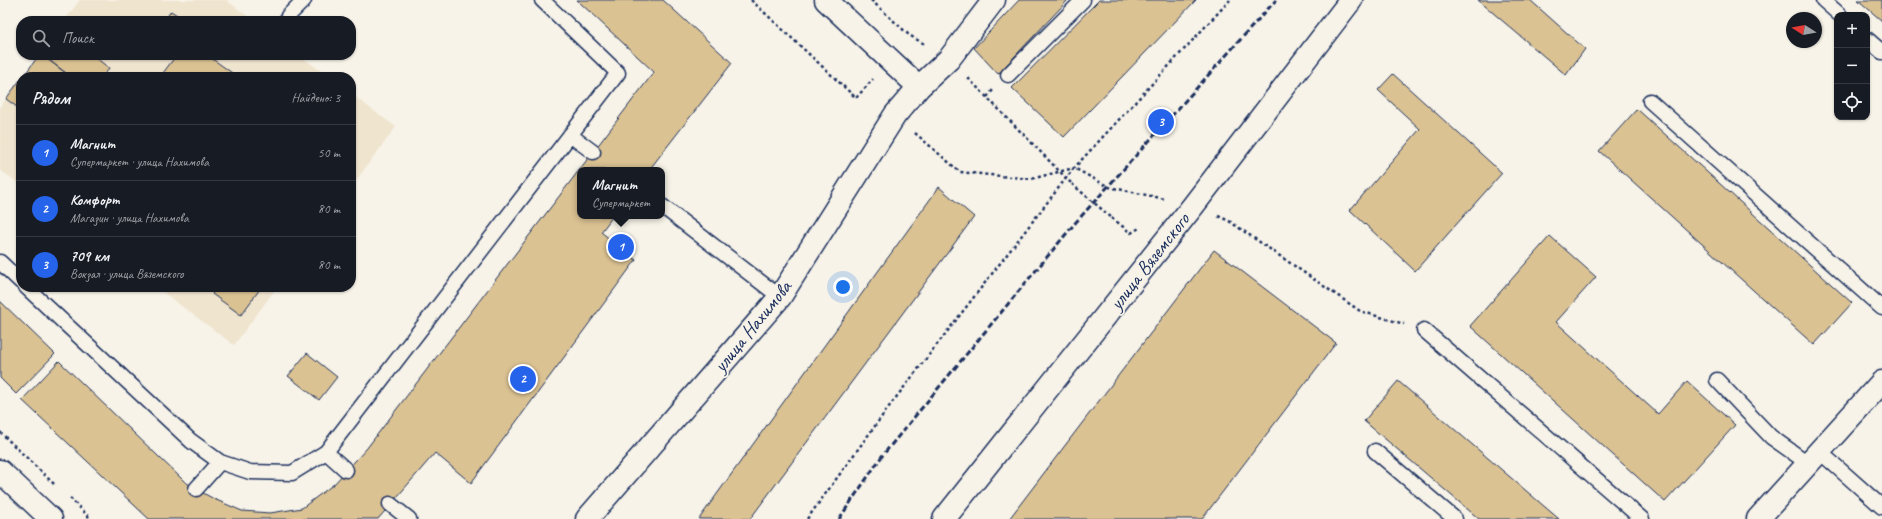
<!DOCTYPE html>
<html lang="ru">
<meta charset="utf-8">
<style>
body{margin:0;font-family:Caveat,sans-serif;background:#20242c;color:#f1f3f6}
.controls{position:absolute;right:12px;top:12px;display:grid;overflow:hidden;border-radius:8px;box-shadow:0 1px 3px #0004}
.controls button{width:36px;height:36px;display:grid;place-items:center;padding:0;border:0;border-bottom:1px solid #363941;background:#171b24;color:#f1f3f6;font:20px sans-serif}
.compass{position:absolute;left:1786px;top:12px;width:36px;height:36px;border-radius:50%;background:#171b24;box-shadow:0 1px 3px #0004;rotate:281deg}
.you{position:absolute;left:843px;top:287px;width:14px;height:14px;margin:-10px;border:3px solid #fff;border-radius:50%;background:#1a73e8;box-shadow:0 0 0 6px #1a73e833}
.badge{display:grid;place-items:center;width:26px;height:26px;border-radius:50%;background:#2563eb;color:#fff;font-size:13px;font-weight:700}
.pin{position:absolute;translate:-50% -50%;border:2px solid #fff;box-shadow:0 1px 4px #0006}
.popup{position:absolute;left:577px;top:167px;width:88px;height:52px;box-sizing:border-box;display:grid;place-content:center;border-radius:8px;background:#171b24;filter:drop-shadow(0 1px 3px #0005);font-size:13px;white-space:nowrap;color:#9ea1a6}
.popup b{font-size:15px;color:#f1f3f6}
.popup::after{content:'';position:absolute;left:50%;top:100%;margin-left:-8px;border:8px solid transparent;border-top-color:#171b24}
.list{margin:0;padding:0;list-style:none}
h2{display:flex;justify-content:space-between;align-items:center;height:52px;margin:0;padding:0 16px;font-size:17px}
h2 small{font-size:13px;font-weight:400;color:#9ea1a6}
.list li{display:grid;grid-template-columns:26px 1fr auto;gap:12px;align-items:center;box-sizing:border-box;height:56px;padding:0 16px;border-top:1px solid #363941}
.list b{display:block;font-size:15px;white-space:nowrap}
.list p{margin:0;font-size:13px;white-space:nowrap;color:#9ea1a6}
.list em{font-size:13px;font-style:normal;color:#9ea1a6}
.icon{flex:none;width:22px;height:22px;fill:none;stroke:currentColor;stroke-width:2;stroke-linecap:round;stroke-linejoin:round}
.map{position:relative;flex:none;width:1882px;height:519px;overflow:hidden}
.search{position:absolute;background:#171b24;box-shadow:0 1px 3px #0004;left:16px;top:16px;width:340px;height:44px;display:flex;align-items:center;gap:10px;box-sizing:border-box;padding:0 14px;border-radius:16px;color:#9ea1a6;font-size:15px}
.panel{position:absolute;background:#171b24;box-shadow:0 1px 3px #0004;left:16px;top:72px;width:340px;height:220px;border-radius:16px}
.map>svg:first-child{display:block}
.built{fill:#efe4ce}
.building{fill:#dbc292;stroke:#1b2f5e}
.lines{fill:none;stroke-linecap:round;stroke-linejoin:round}
.service-casing{stroke:#1b2f5e;stroke-width:17}
.minor-casing{stroke:#1b2f5e;stroke-width:25}
.path{stroke:#1b2f5e;stroke-width:2.5;stroke-dasharray:3 3;stroke-linecap:butt}
.service{stroke:#f7f3e8;stroke-width:14}
.minor{stroke:#f7f3e8;stroke-width:22}
.rail{stroke:#1b2f5e;stroke-width:3;stroke-dasharray:6 3;stroke-linecap:butt}
.path-bridge{stroke:#1b2f5e;stroke-width:2.5;stroke-dasharray:3 3;stroke-linecap:butt}
.labels{text-anchor:middle;stroke-width:3.5;stroke-linejoin:round;paint-order:stroke}
.street-label{font-size:20px;fill:#1b2f5e;stroke:#f7f3e8}
</style>
<div class="map">
<svg width="1882" height="519" viewBox="0 0 1882 519">
<rect width="100%" height="100%" fill="#f7f3e8"/>
<filter id="ink" filterUnits="userSpaceOnUse"><feTurbulence type="fractalNoise" baseFrequency=".025" numOctaves="2"/><feDisplacementMap in="SourceGraphic" scale="8" xChannelSelector="R" yChannelSelector="G"/><feConvolveMatrix kernelMatrix="1 2 1 2 8 2 1 2 1" color-interpolation-filters="sRGB"/></filter>
<g filter="url(#ink)">
<path class="built" d="M80,0H226L254,21H64Z
M39,55H299L329,77H23Z
M21,79V185L0,170V107Z
M351,94L396,127L351,187Z
M156,287H277L234,345Z"/>
<path class="building" d="M577,0H663L732,63L649,170H580V216H613L601,232L636,260L471,483L435,453L378,519H149L22,400L59,361L184,481L196,489L214,499L242,511L270,513L302,508L334,484L367,448L654,72Z
M1019,0H1068L998,74L974,48Z
M1099,0H1196L1064,137L1012,88Z
M1478,0H1530L1585,49L1566,75Z
M1858,0H1882V21Z
M171,11L186,21H164Z
M39,55H42L66,73L63,77H23Z
M42,55H92L109,68L103,77H71Z
M171,55H207L235,75L233,77H160L175,57Z
M1393,74L1502,173L1415,271L1350,210L1420,129L1378,90Z
M20,80L21,81V110L6,99Z
M1637,109L1852,303L1814,345L1599,151Z
M939,187L974,217L750,519H699Z
M1550,236L1596,277L1556,322L1658,414L1687,381L1735,425L1665,502L1470,326Z
M1214,250L1336,343L1202,519H1009Z
M217,287H257L260,289L241,315L212,294Z
M0,301L55,354L16,394L0,378Z
M307,353L337,377L319,400L288,376Z
M1398,381L1559,519H1479L1397,449L1364,421Z"/>
<g class="lines">
<g class="service-casing">
<path id="service" d="M1823,0L1840,15
M288,16L304,0
M1867,39L1882,52
M1008,75L1083,0
M1650,101L1882,308
M570,135L593,152
M662,206L780,297
M0,262L21,282
M26,287L191,441L220,462L250,472L292,473L326,452L618,73L542,0
M1424,330L1642,519
M1717,380L1771,437L1809,464
M1375,451L1455,519
M326,452L346,470
M1820,452L1882,507
M196,489L220,462
M390,504L409,519"/>
</g>
<g class="minor-casing">
<path id="minor" d="M919,87L949,59L994,0
M0,471L51,519
M587,519L780,297L895,115L919,87L826,0
M944,519L1193,206L1351,0
M1758,519L1882,382"/>
</g>
<path class="path" d="M751,0L856,98L873,79
M871,0L909,35L926,45
M968,78L1072,184
M987,97L993,90
M915,133L960,172L1031,179L1074,168L1230,0
M1218,216L1229,221L1360,311L1404,324
M1112,218L1131,233L1141,227
M0,432L54,484
M70,498L91,519
M807,519L891,404L1074,168L1109,187L1165,199"/>
<use href="#service" class="service"/>
<use href="#minor" class="minor"/>
<path class="rail" d="M839,519L882,456L1076,222L1276,0"/>
<path class="path-bridge" d="M1072,184L1112,218"/>
</g>
</g>
<g class="labels">
<g class="street-label">
<text transform="translate(1149 261) rotate(-52)" y="7">улица Вяземского</text>
<text transform="translate(752 326) rotate(-51)" y="7">улица Нахимова</text>
</g>
</g>
</svg>
<div class="controls">
<button>+</button>
<button>−</button>
<button><svg class="icon" aria-label="locate" viewBox="0 0 24 24"><circle cx="12" cy="12" r="6"/><path d="M12 2v4M12 18v4M2 12h4M18 12h4"/></svg></button>
</div>
<svg class="compass" viewBox="-18 -18 36 36"><path d="M0-13l5 13h-10z" fill="#e53935"/><path d="M0 13l5-13h-10z" fill="#9ea1a6"/></svg>
<div class="you"></div>
<div class="pin badge" style="left:621px;top:247px">1</div>
<div class="popup"><b>Магнит</b>Супермаркет</div>
<div class="pin badge" style="left:523px;top:379px">2</div>
<div class="pin badge" style="left:1161px;top:122px">3</div>
<div class="search"><svg class="icon" aria-label="search" viewBox="0 0 24 24"><circle cx="10" cy="10" r="6"/><path d="M15 15l6 6"/></svg>Поиск</div>
<section class="panel">
<h2>Рядом<small>Найдено: 3</small></h2>
<ul class="list">
<li><span class="badge">1</span><div><b>Магнит</b><p>Супермаркет · улица Нахимова</p></div><em>50 m</em></li>
<li><span class="badge">2</span><div><b>Комфорт</b><p>Магазин · улица Нахимова</p></div><em>80 m</em></li>
<li><span class="badge">3</span><div><b>709 км</b><p>Вокзал · улица Вяземского</p></div><em>80 m</em></li>
</ul>
</section>
</div>
